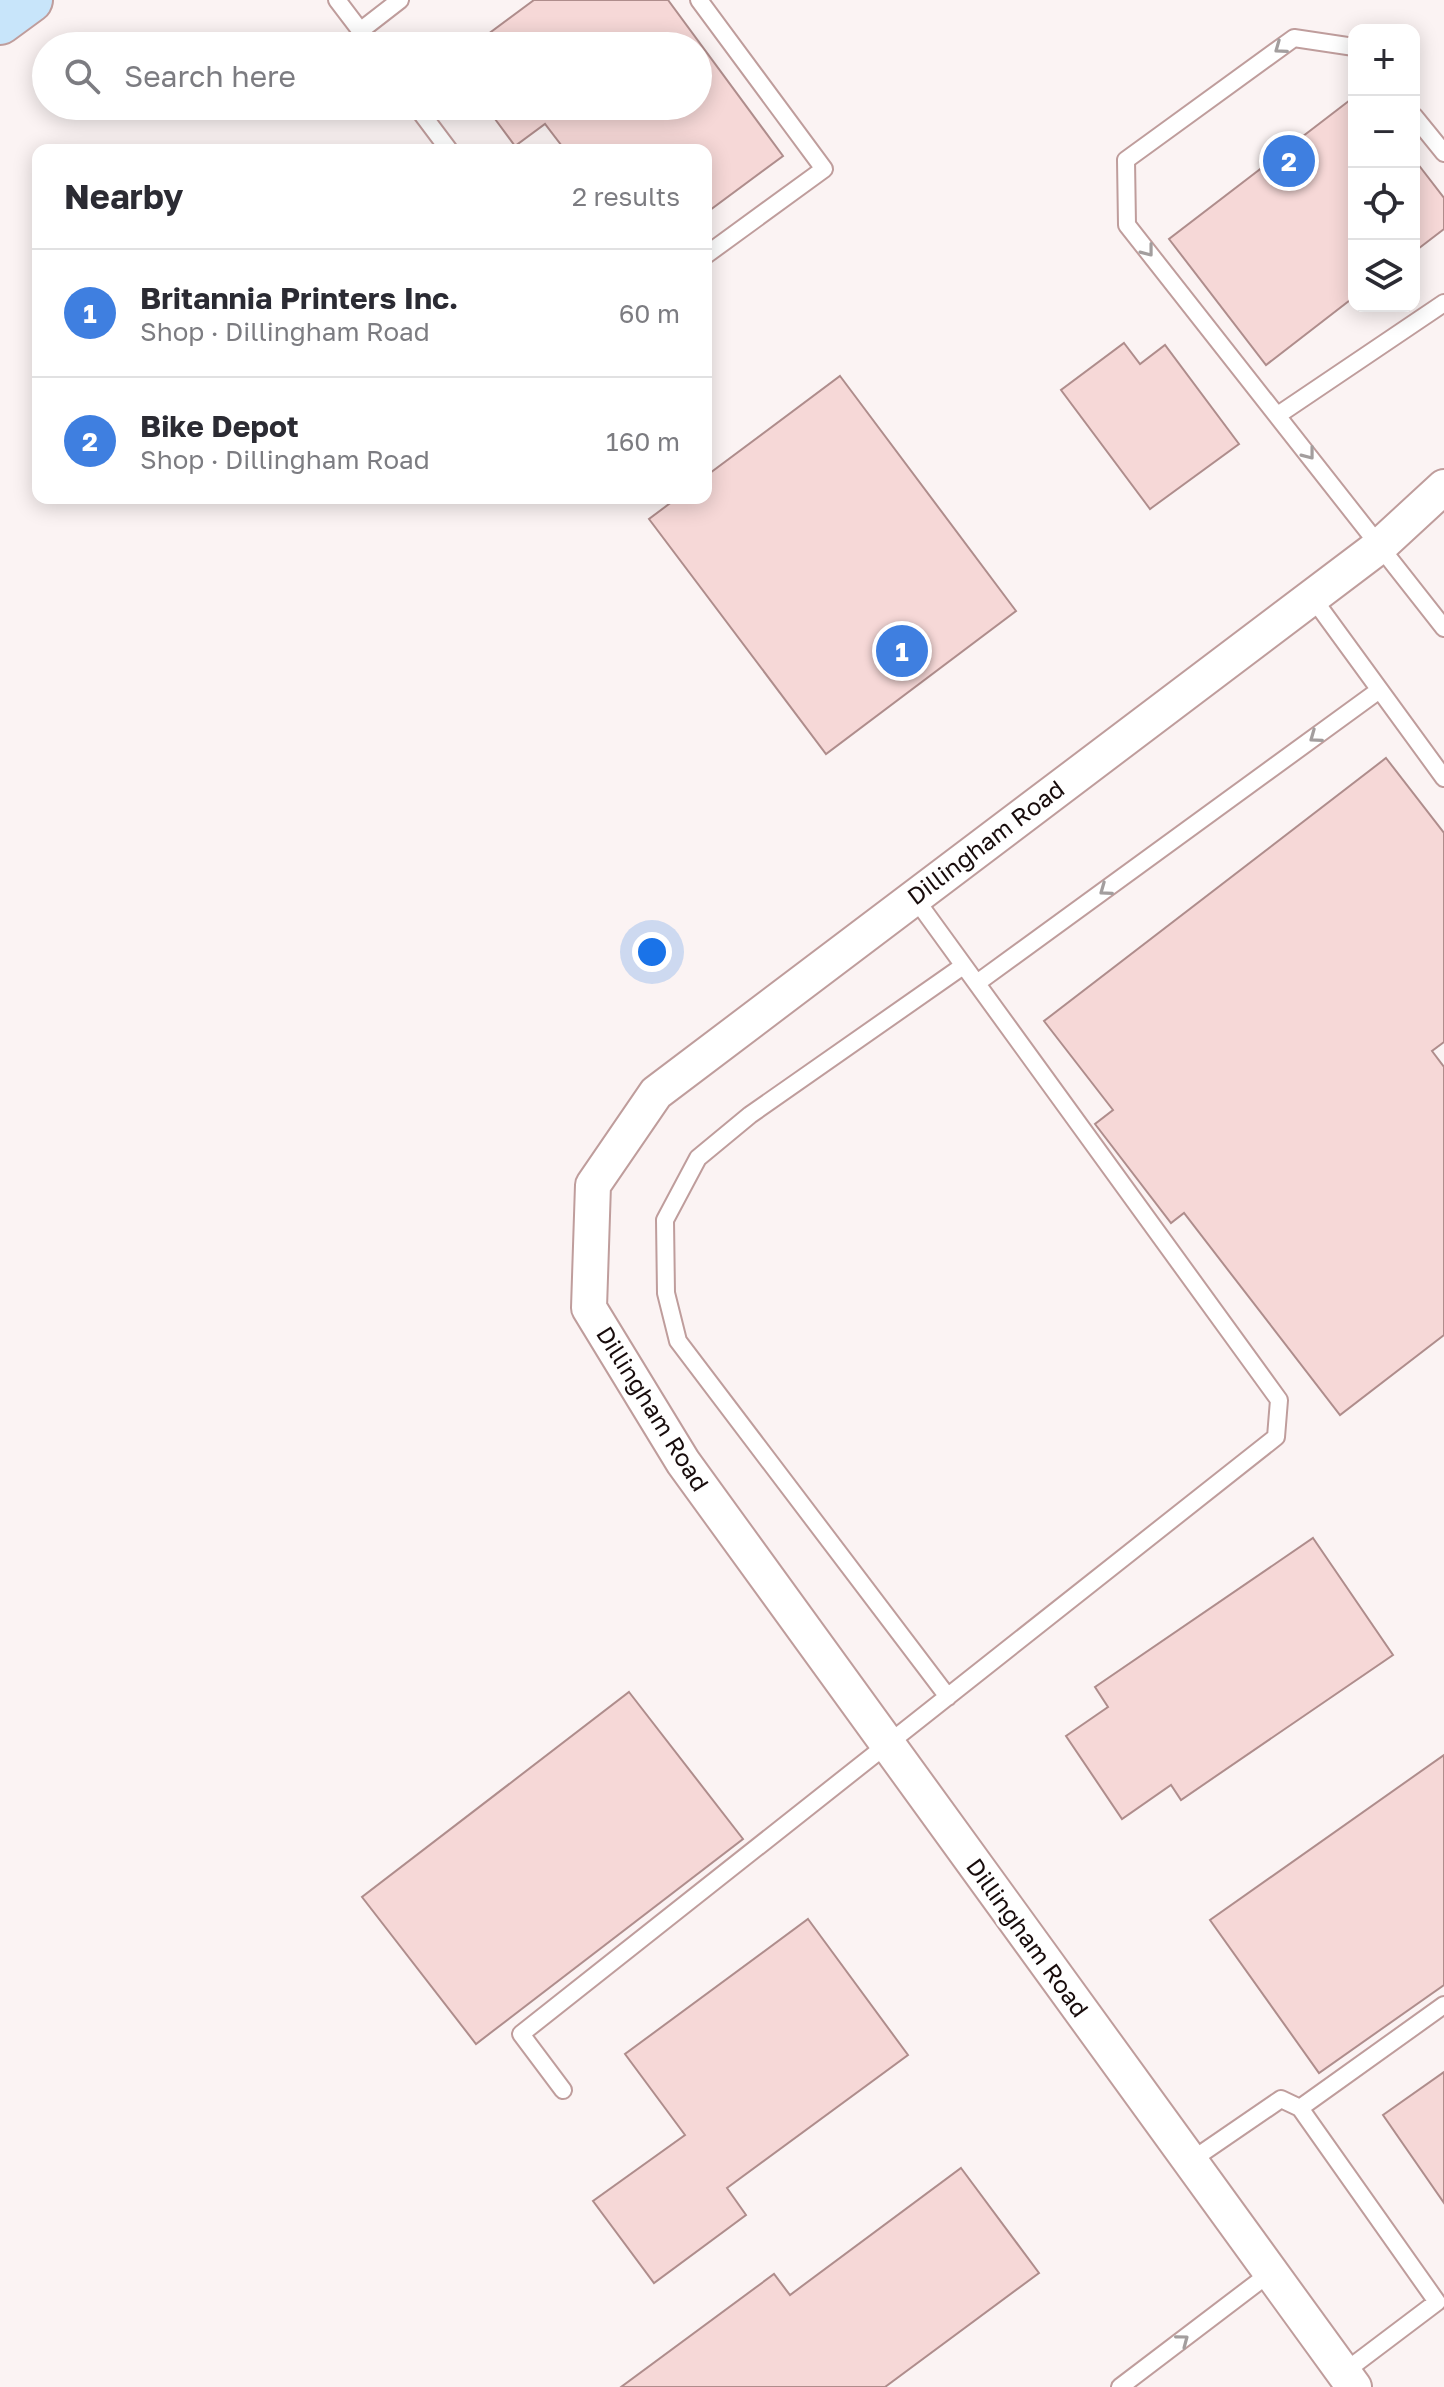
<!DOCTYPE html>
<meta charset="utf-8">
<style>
body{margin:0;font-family:"Golos Text",sans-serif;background:#f7f7f7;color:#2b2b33}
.controls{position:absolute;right:24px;top:24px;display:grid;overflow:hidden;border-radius:16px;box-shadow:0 4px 20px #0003}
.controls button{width:72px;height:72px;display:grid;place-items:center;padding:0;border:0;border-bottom:2px solid #e1e1e2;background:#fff;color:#2b2b33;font:40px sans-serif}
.you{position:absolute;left:652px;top:952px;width:28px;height:28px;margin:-20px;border:6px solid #fff;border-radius:50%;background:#1a73e8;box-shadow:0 0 0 12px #1a73e833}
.badge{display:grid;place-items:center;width:52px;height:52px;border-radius:50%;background:#0f766e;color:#fff;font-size:26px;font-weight:700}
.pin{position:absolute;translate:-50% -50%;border:4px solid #fff;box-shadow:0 2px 8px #0006}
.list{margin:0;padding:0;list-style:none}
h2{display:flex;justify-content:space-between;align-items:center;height:104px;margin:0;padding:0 32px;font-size:34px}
h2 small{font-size:26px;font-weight:400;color:#7c7c81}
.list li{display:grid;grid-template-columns:52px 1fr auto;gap:24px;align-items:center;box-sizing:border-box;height:128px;padding:0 32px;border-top:2px solid #e1e1e2}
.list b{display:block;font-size:30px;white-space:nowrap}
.list p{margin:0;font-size:26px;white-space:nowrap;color:#7c7c81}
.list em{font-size:26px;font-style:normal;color:#7c7c81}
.icon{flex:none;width:44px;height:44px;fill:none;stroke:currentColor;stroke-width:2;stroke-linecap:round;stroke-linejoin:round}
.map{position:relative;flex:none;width:1444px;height:2387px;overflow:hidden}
.search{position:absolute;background:#fff;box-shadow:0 4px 20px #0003;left:32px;top:32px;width:680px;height:88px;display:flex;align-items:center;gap:20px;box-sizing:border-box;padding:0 28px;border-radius:44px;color:#7c7c81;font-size:30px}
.panel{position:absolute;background:#fff;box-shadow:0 4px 20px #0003;left:32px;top:144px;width:680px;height:360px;border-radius:16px}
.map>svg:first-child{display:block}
.building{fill:#f6d8d7;stroke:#af8d8c;stroke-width:2}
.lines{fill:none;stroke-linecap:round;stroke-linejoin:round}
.service-casing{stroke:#bf9d9c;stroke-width:20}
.minor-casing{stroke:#bf9d9c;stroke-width:38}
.secondary-casing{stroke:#bf9d9c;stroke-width:48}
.service{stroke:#fff;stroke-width:16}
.minor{stroke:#fff;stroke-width:34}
.secondary{stroke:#c8e5fa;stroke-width:44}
.oneway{stroke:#a39e9e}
.labels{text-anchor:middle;stroke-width:7;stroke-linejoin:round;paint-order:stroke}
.street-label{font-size:24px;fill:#180c0c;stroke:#fff}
</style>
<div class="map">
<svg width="1444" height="2387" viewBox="0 0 1444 2387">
<rect width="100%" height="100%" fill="#fbf3f3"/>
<path class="building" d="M534,0H668L783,156L706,213V150H565L545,124L515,146L495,119L509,108L507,106H698V46H472Z
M1354,97V297L1266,365L1169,239Z
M1414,159L1444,198V229L1414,252Z
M1124,343L1140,364L1165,345L1239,444L1150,509L1061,390Z
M840,376L1016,611L826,754L649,519L677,498H706V476Z
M1386,758L1444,833V1042L1432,1051L1444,1067V1335L1340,1415L1184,1213L1171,1223L1095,1124L1113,1110L1044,1021Z
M1313,1538L1393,1655L1181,1800L1171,1785L1122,1819L1066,1736L1108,1707L1095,1687Z
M629,1692L743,1839L476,2044L362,1897Z
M1444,1755V1985L1319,2073L1210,1920Z
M808,1919L908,2055L727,2188L746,2215L654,2283L593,2201L685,2135L625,2054Z
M1444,2072V2203L1383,2115Z
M961,2168L1039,2273L885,2387H621L774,2274L790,2295Z"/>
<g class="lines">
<g class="service-casing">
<path id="service" d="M337,0L372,46
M699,0L824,169L706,255
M360,31L400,0
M1354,47L1294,38L1126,160L1127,225L1444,628
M416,106L449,150
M1414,116L1444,153
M1278,415L1444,303
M1312,597L1444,778
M977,983L1378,691
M948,1697L678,1341L666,1293L665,1220L698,1158L750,1115L963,966
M563,2090L521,2034L1276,1437L1279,1400L914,897
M1300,2108L1444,2005
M1189,2162L1281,2099L1300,2108L1437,2302L1343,2373
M1120,2387L1270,2273"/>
</g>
<g class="minor-casing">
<path id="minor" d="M1354,2387L683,1462L589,1308L593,1185L656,1093L1381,545L1444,487"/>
</g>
<g class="secondary-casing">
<path id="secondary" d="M0,22L30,0"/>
</g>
<use href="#service" class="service"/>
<use href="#minor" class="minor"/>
<use href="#secondary" class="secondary"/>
</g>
<defs><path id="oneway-chevron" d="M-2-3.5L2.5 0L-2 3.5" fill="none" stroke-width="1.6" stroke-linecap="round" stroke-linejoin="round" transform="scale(2)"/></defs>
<g class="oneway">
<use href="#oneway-chevron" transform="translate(1280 48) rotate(144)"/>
<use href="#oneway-chevron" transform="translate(1148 251) rotate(52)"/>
<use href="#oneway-chevron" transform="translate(1309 454) rotate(52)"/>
<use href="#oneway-chevron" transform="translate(1315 737) rotate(144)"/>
<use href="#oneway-chevron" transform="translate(1105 890) rotate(144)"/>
<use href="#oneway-chevron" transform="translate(1183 2340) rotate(-37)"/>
</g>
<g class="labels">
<g class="street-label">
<text transform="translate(986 843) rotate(-37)" y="8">Dillingham Road</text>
<text transform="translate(652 1409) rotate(58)" y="8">Dillingham Road</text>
<text transform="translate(1027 1938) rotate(54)" y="8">Dillingham Road</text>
</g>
</g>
</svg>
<div class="controls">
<button>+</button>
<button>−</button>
<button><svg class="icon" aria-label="locate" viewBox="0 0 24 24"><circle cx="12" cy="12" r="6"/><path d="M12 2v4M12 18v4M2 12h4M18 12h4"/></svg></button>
<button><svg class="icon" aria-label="layers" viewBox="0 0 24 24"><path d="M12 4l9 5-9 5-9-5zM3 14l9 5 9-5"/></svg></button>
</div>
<div class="you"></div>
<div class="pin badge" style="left:902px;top:651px;background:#3f7fe0">1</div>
<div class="pin badge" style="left:1289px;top:161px;background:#3f7fe0">2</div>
<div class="search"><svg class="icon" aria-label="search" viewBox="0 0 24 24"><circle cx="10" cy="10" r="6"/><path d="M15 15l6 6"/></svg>Search here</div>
<section class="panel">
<h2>Nearby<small>2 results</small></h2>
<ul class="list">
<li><span class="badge" style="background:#3f7fe0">1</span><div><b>Britannia Printers Inc.</b><p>Shop · Dillingham Road</p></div><em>60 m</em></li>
<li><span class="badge" style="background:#3f7fe0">2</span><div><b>Bike Depot</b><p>Shop · Dillingham Road</p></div><em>160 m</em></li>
</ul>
</section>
</div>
